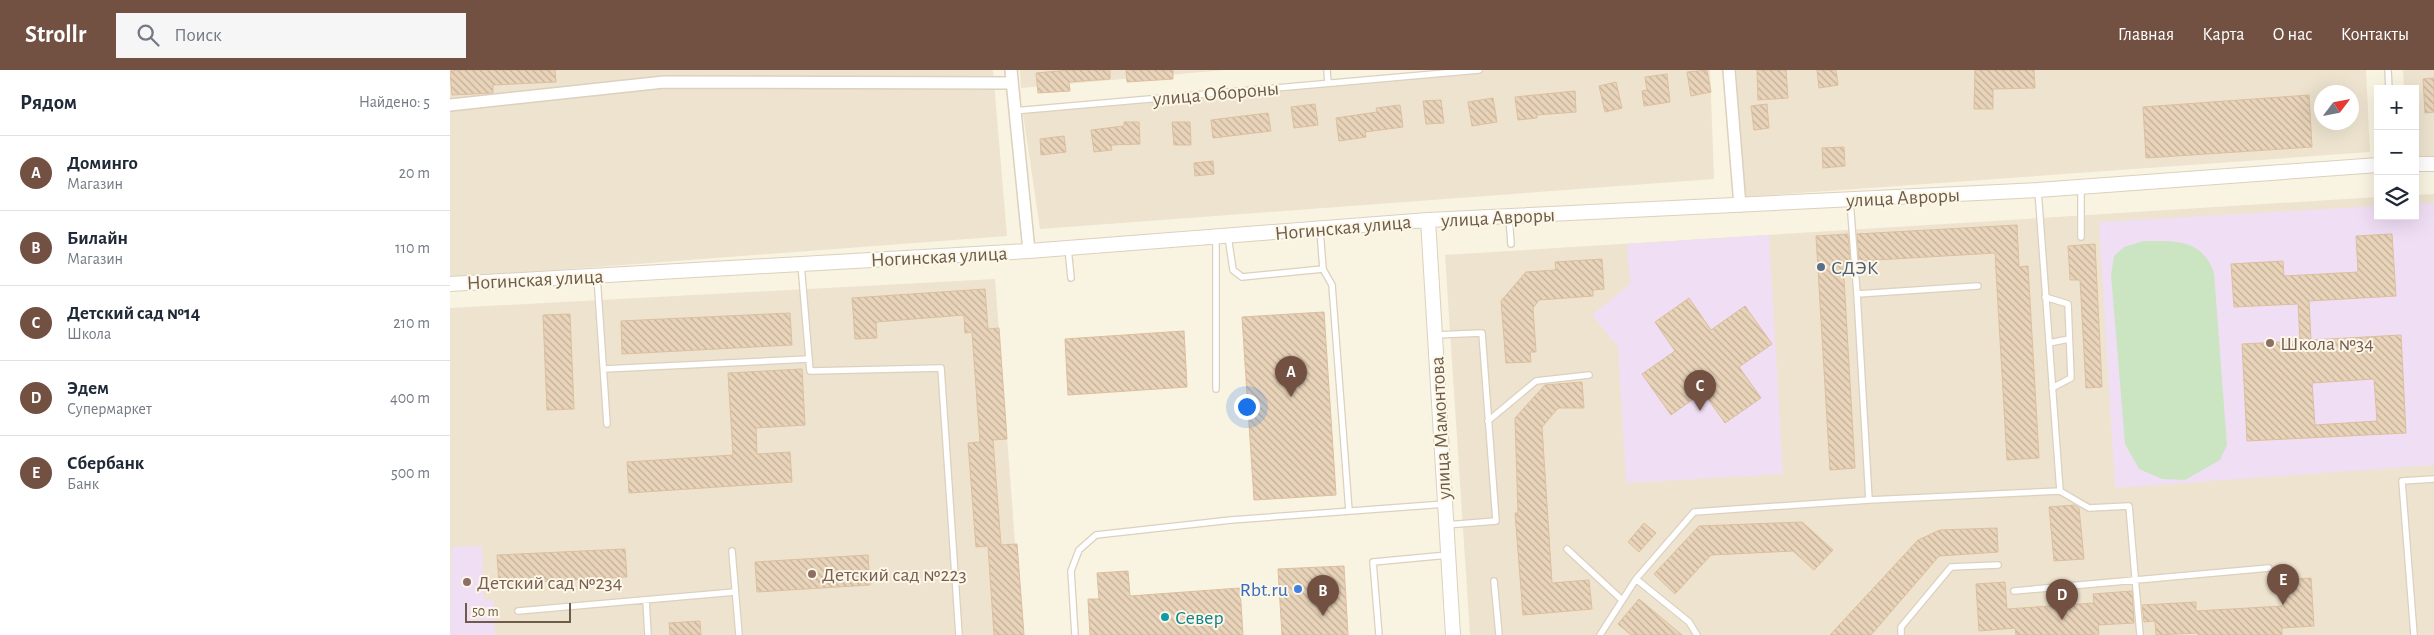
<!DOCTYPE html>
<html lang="ru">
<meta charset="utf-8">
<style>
body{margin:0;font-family:"Alegreya Sans",sans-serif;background:#f6f6f7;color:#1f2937}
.controls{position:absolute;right:15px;top:15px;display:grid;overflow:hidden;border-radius:0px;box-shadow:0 5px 20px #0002}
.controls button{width:45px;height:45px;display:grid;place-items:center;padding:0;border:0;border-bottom:1px solid #e0e1e3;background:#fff;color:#1f2937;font:25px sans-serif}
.compass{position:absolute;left:1864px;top:15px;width:45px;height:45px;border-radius:50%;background:#fff;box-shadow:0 5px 20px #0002;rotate:58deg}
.scale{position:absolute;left:15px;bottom:12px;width:106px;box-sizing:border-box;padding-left:5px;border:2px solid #6e5c4b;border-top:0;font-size:14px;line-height:18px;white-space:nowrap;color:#6e5c4b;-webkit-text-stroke:4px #fdf7e7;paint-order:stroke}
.you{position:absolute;left:796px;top:336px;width:18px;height:18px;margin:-12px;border:4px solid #fff;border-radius:50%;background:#1a73e8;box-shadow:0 0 0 8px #1a73e833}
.badge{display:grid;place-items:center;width:32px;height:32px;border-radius:50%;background:#725143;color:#fff;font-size:16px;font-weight:700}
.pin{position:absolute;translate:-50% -41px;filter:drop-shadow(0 1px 2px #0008)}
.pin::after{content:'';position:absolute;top:26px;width:18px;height:15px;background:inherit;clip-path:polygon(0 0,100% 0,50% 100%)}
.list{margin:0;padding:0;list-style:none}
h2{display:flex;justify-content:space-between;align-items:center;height:65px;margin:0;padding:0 20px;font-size:21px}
h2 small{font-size:16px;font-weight:400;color:#747a83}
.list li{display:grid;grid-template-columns:32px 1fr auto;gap:15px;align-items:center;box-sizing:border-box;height:75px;padding:0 20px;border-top:1px solid #e0e1e3}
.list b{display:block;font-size:19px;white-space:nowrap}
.list p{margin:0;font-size:16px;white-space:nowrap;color:#747a83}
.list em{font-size:16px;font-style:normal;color:#747a83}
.icon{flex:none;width:28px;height:28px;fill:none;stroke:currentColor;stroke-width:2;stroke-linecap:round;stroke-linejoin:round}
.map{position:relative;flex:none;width:1984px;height:565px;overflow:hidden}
header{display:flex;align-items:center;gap:30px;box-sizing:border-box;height:70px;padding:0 25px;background:#725143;color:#fff}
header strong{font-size:24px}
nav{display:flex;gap:28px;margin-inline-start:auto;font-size:18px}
.search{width:350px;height:45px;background:#f6f6f7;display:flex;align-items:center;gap:12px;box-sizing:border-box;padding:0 18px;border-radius:0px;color:#747a83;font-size:19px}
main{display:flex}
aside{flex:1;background:#fff}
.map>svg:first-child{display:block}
.residential{fill:#ede3cf;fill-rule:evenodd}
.education{fill:#f0def5}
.grass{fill:#cbe5c2}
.building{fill:url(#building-back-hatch);stroke:#ddbf9e;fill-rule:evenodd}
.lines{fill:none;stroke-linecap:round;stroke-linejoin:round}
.service-casing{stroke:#dcd0be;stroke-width:8}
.minor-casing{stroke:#dcd0be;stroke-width:14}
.tertiary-casing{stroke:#dcd0be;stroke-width:16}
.service{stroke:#fff;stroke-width:5.5}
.minor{stroke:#fff;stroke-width:11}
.tertiary{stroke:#fff;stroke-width:14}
.service-dot{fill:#5c6f8a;stroke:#fdf7e7;stroke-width:2}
.education-dot{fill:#8d6e63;stroke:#fdf7e7;stroke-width:2}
.shop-dot{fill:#3f7fe0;stroke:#fdf7e7;stroke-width:2}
.culture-dot{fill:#0f9aa8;stroke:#fdf7e7;stroke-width:2}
.labels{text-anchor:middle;stroke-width:4;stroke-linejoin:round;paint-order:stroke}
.street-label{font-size:20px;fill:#6e5c4b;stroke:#fdf7e7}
.service-label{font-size:20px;fill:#4e5e75;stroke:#fdf7e7;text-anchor:start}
.education-label{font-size:20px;fill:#785e54;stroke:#fdf7e7;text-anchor:start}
.shop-label{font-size:20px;fill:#366cbe;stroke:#fdf7e7;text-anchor:end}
.culture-label{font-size:20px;fill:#0d838f;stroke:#fdf7e7;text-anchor:start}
</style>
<header>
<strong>Strollr</strong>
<div class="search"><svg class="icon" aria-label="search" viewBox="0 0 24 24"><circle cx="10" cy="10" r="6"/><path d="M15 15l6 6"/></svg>Поиск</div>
<nav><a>Главная</a><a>Карта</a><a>О нас</a><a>Контакты</a></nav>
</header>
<main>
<aside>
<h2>Рядом<small>Найдено: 5</small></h2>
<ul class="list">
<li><span class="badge">A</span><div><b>Доминго</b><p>Магазин</p></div><em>20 m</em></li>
<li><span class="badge">B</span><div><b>Билайн</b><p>Магазин</p></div><em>110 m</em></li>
<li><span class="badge">C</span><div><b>Детский сад №14</b><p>Школа</p></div><em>210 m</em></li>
<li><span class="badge">D</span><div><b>Эдем</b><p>Супермаркет</p></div><em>400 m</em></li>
<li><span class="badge">E</span><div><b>Сбербанк</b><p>Банк</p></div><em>500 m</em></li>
</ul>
</aside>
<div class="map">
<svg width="1984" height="565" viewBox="0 0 1984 565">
<defs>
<pattern id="building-back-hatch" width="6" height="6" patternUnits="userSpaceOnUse" patternTransform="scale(1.25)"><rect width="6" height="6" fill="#e9d4ba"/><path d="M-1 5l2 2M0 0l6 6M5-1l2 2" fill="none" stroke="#c1af99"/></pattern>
</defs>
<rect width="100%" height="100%" fill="#f9f3e1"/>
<path class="residential" d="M0,0H543L557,166L0,208Z
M570,0H775L571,18Z
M996,0H1260L1264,109L590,159L572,37Z
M1286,0H1916L1920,82L1294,127ZM1872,22H1902V52H1872Z
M1953,0H1984V90L1965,91V19H1954Z
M1984,124V565H1020L995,185L1928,127V146H1965V125Z
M545,209L572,565H0V238Z"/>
<path class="education" d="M1984,133V395L1665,418L1649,152L1928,136V146H1965V134Z
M1319,165L1333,404L1176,413L1168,277L1142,245L1180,214L1177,174Z
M32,476L34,530H44L45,565H0L2,477Z"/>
<path class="grass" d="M1694,171C1725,171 1752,168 1764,203L1777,375L1770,390L1735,410L1712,409L1689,399L1675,374L1661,205L1664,186L1674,177Z"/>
<path class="building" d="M13,0H105L106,12L43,15V23L2,25L0,1Z
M620,0H660V9L619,12L620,21L588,23L586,3Z
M676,0H723V9L677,12Z
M1257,0L1261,22L1241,26L1237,2Z
M1307,0H1336L1338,28L1308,30Z
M1367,0H1386L1388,15L1369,18Z
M1525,0H1584L1585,18L1543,19V39H1524Z
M1217,4L1220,32L1194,36L1192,21L1197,20L1195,7Z
M1984,8V42L1975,43L1973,9Z
M1166,12L1172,38L1155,42L1149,16Z
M1125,21L1126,42L1087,45V48L1068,50L1065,27Z
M1859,25L1862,77L1696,88L1693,37Z
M1043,28L1047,52L1022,56L1018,32Z
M991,30L994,53L976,54L973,31Z
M865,34L868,55L844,58L841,37Z
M1317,34L1319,58L1304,60L1301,36Z
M950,35L953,57L915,62L916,67L889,71L886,48L927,42L926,38Z
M818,43L821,61L763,68L761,50Z
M674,52H689L690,74L661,75L662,80L644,82L641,60L674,56Z
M722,52H740L741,75H724Z
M614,66L616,82L591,85L590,69Z
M1394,77L1395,96L1373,98L1372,78Z
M763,91L764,104L745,106L744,93Z
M1567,155L1569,197L1578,196L1589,388L1557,390L1545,183L1409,191L1407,164Z
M1398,164L1400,191L1393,192L1405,398L1380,400L1366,166Z
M1942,164L1946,226L1859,231L1861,270L1951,265L1956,363L1797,371L1792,274L1850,271L1848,234L1784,237L1781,194L1833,191L1834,206L1908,202L1906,166ZM1924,309L1927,351L1865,355L1862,313Z
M1645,174L1652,317L1636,318L1630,210H1620L1618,176Z
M1152,189L1154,219L1143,220V226L1089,230L1083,238L1086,282H1080L1081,292L1056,293L1051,231L1076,202L1106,200L1105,192Z
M535,219L538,259L549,258L557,369L543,370L551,475L567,474L574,565H544L538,476L526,477L518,373L530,372L522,262L515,263L514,245L426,252L427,268L405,269L402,228Z
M1239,228L1261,260L1295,236L1322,274L1289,297L1311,328L1275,353L1253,322L1221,345L1192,304L1225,281L1205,252Z
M874,242L886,425L804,430L792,247Z
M340,243L342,275L172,284L171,251Z
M120,244L124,339L97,340L93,245Z
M734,261L737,317L618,325L615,269Z
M352,299L355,355L306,358L307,384L340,382L342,412L179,423L177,392L283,385L278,303Z
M1132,312L1134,338H1108L1092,357L1102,513L1139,510L1142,539L1073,545L1065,443H1068L1065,348L1095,315Z
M1624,435L1629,438L1634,489L1604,491L1599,437Z
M1352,452L1383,480L1364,500L1343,481L1261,485L1225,524L1204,504L1249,456Z
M1194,453L1206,463L1189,482L1178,472Z
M1547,458L1548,482L1489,486L1421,565H1380L1468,470L1490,460Z
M175,479L177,507L49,514L47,485Z
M418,485L420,515L307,522L305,492Z
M894,496L898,565H832L828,499Z
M678,501L680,526L790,518L793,565H640L638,529H649L647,503Z
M1861,508L1864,556L1832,558V565H1748V563L1706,565L1705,551L1694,552L1692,535L1746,532V541L1833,536L1831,510Z
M1555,512L1557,539L1644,533L1643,524L1682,521L1684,553L1648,555L1649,564L1628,565H1566L1565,558L1529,561L1526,514Z
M1189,529L1232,565H1181L1168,554Z
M250,551L251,565H220L219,553Z"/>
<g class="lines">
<g class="service-casing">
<path id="service" d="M877,0L878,13
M1938,0L1939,19
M564,41L1029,0
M1631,118V167
M1588,120L1610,421L1639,438L1679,436L1690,565
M1400,130L1407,224
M1059,146L1061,174
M870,160L873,199L882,215L899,441
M778,166L783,200L792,207L873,199
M766,167V319
M618,178L621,208
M351,194L360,301L491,298L509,565
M147,206L157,354
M1595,227L1618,234L1621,308L1602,318
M984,265L1032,263L1046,451L996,455
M1599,273L1619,269
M154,299L359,289
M1038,351L1086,311L1139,305
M1419,430L1407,224L1528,216
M1117,479L1172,530
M282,481L289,565
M1044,511L1049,565
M1564,521L1819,498
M196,530L198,565
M68,541L285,522
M625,565L621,501L629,480L646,465L781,450L995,434
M929,565L923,492L998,485
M1150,565L1186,509
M1247,565L1239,552L1186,509L1244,442L1419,430L1610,421
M1451,565V557L1501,497L1548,495
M1964,565L1952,411L1984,409"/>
</g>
<g class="minor-casing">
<path id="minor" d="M561,0L579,181
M1279,0L1290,136
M0,35L214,12L562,13"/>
</g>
<g class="tertiary-casing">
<path id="tertiary" d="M1965,94H1984
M978,150L1003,565
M0,214L579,181L978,150L1588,120L1928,95"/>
</g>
<use href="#service" class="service"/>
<use href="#minor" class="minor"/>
<use href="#tertiary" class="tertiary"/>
</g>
<circle class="service-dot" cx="1371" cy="197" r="5"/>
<g class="education-dot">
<circle cx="1820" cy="273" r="5"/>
<circle cx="362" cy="504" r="5"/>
<circle cx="17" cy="512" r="5"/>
</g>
<circle class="shop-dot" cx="848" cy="519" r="5"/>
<circle class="culture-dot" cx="715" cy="547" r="5"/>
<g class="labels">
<g class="street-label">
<text transform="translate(766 23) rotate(-5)" y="7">улица Обороны</text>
<text transform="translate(1453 127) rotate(-3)" y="7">улица Авроры</text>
<text transform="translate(1048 147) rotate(-3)" y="7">улица Авроры</text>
<text transform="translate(893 157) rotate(-5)" y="7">Ногинская улица</text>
<text transform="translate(489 186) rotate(-3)" y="7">Ногинская улица</text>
<text transform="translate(85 209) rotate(-3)" y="7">Ногинская улица</text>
<text transform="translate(990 358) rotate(-93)" y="7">улица Мамонтова</text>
</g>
<g class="service-label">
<text x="1381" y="204">СДЭК</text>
</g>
<g class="education-label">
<text x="1830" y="280">Школа №34</text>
<text x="372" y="511">Детский сад №223</text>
<text x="27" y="519">Детский сад №234</text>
</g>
<g class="shop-label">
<text x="838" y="526">Rbt.ru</text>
</g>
<g class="culture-label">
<text x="725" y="554">Север</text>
</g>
</g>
</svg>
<div class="controls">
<button>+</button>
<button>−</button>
<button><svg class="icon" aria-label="layers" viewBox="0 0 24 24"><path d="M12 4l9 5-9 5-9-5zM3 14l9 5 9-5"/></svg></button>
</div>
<svg class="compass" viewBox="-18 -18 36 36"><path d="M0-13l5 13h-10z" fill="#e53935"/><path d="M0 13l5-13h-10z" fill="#747a83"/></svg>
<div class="scale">50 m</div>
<div class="you"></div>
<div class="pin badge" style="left:841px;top:327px">A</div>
<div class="pin badge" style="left:873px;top:546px">B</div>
<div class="pin badge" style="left:1250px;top:341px">C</div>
<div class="pin badge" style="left:1612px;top:550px">D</div>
<div class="pin badge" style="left:1833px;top:535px">E</div>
</div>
</main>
